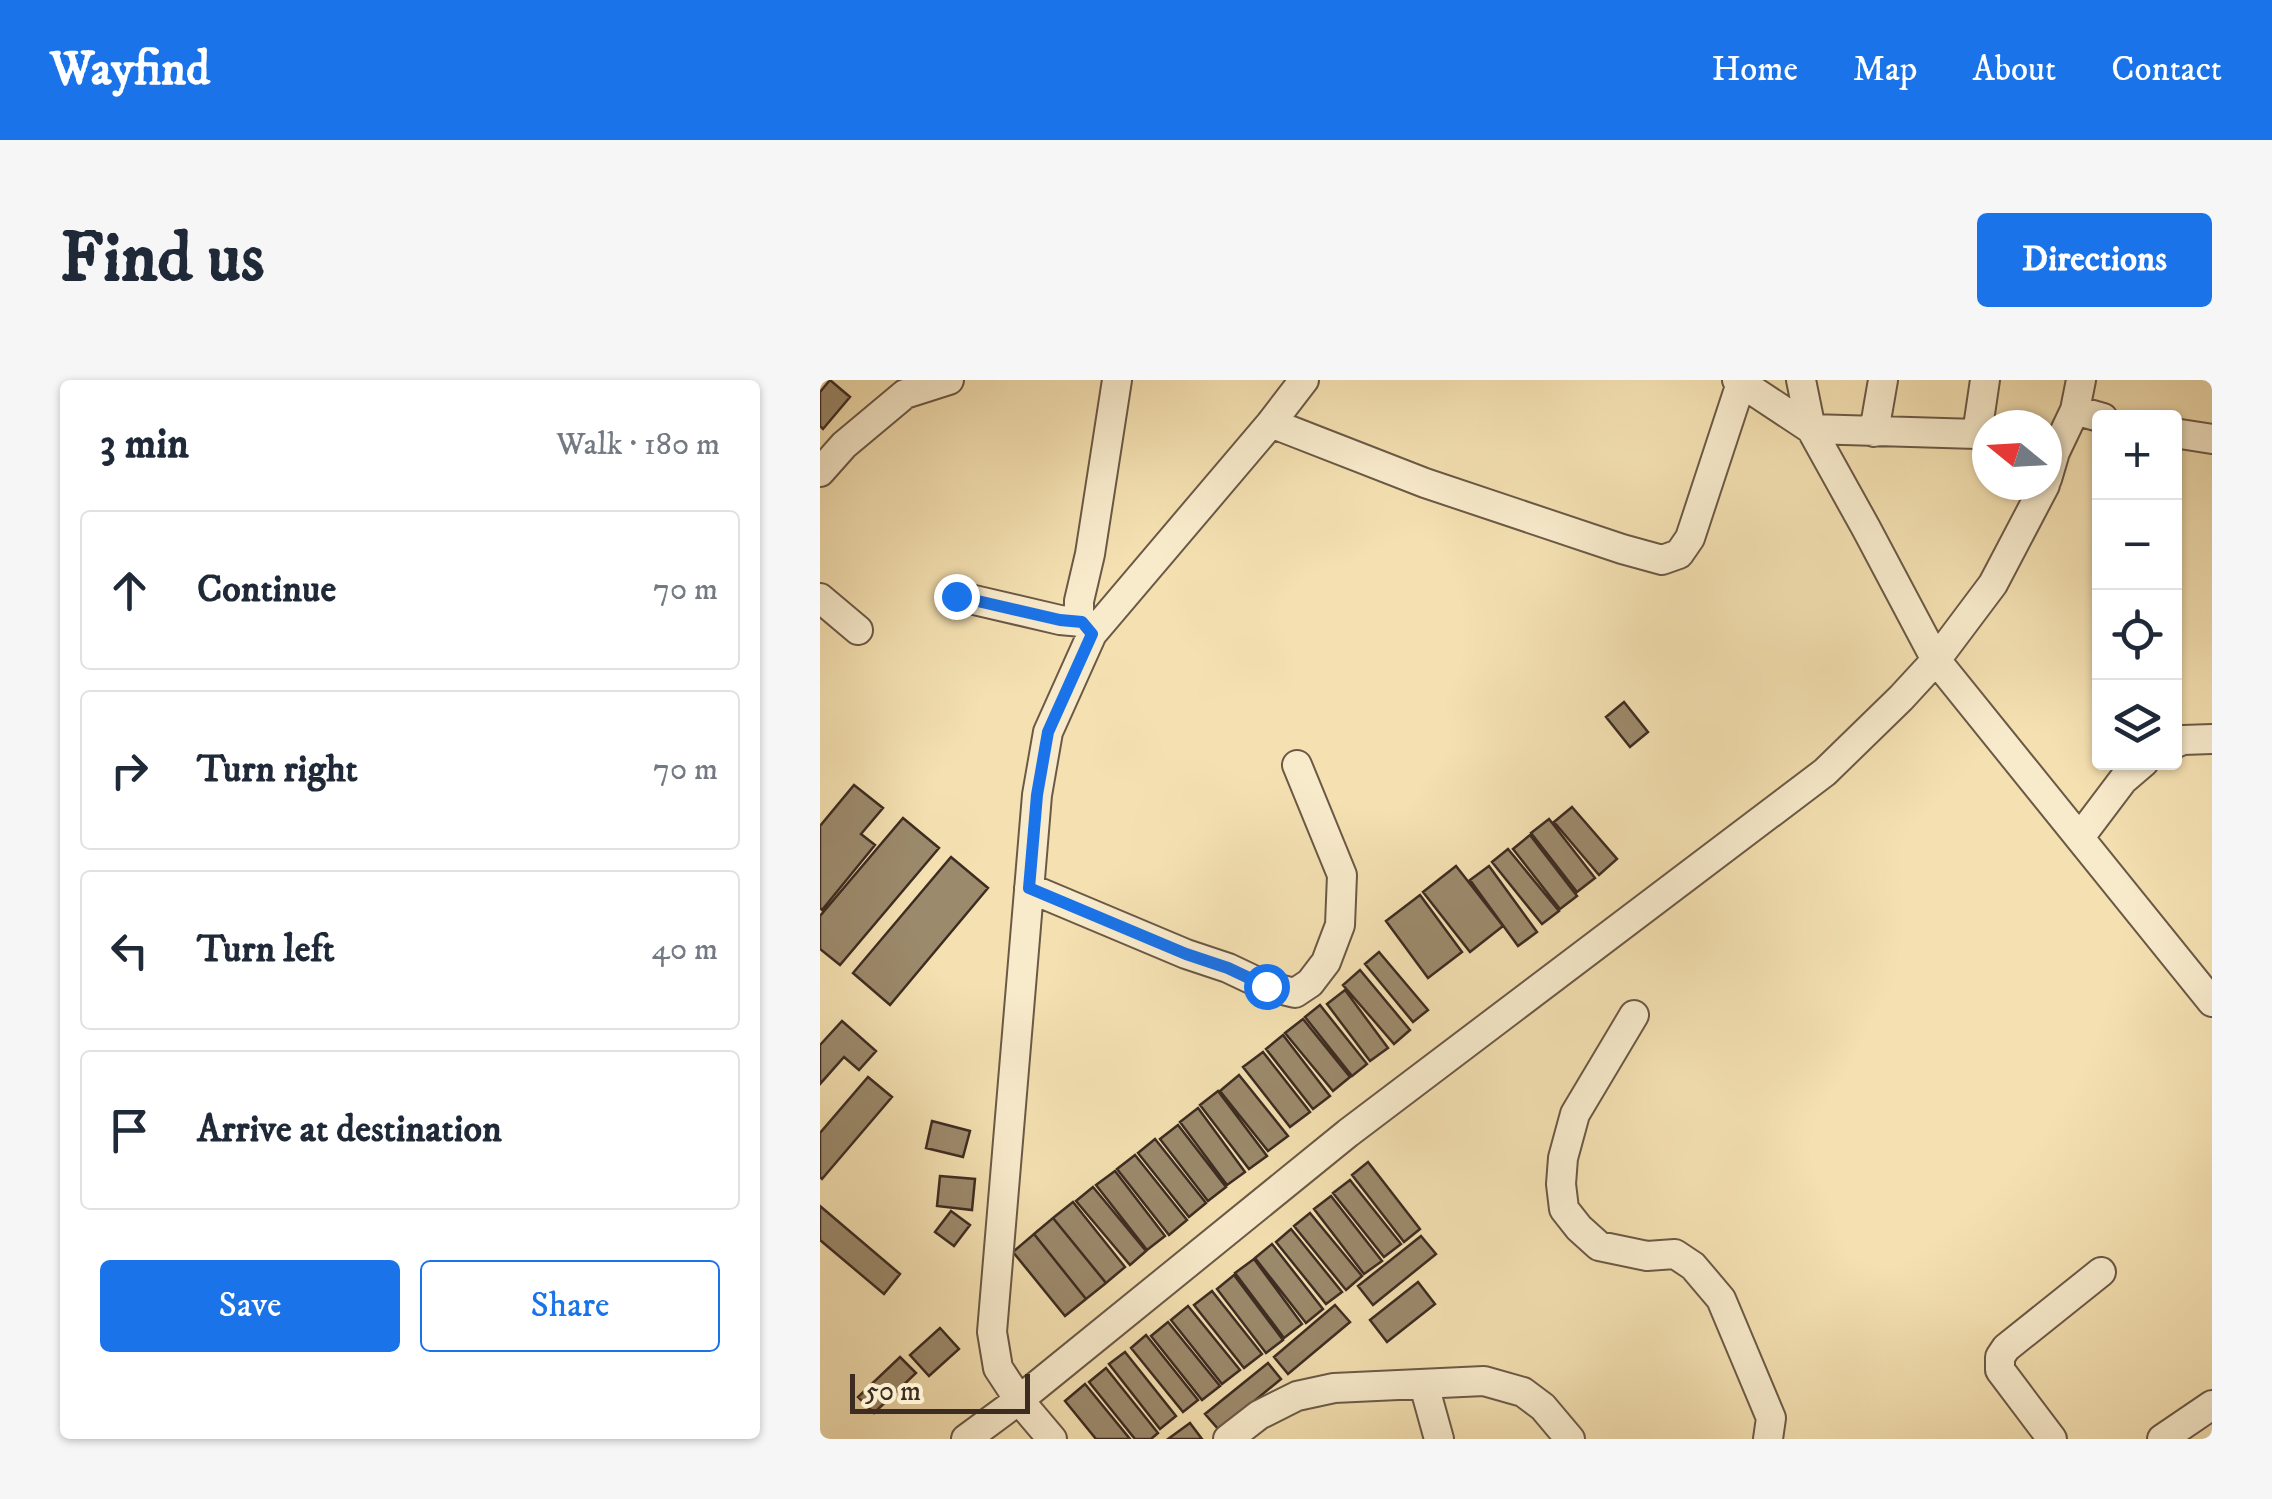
<!DOCTYPE html>
<meta charset="utf-8">
<style>
body{margin:0;font-family:"IM FELL DW Pica",serif;background:#f6f6f7;color:#1f2937}
.controls{position:absolute;right:30px;top:30px;display:grid;overflow:hidden;border-radius:10px;box-shadow:0 2px 8px #0004}
.controls button{width:90px;height:90px;display:grid;place-items:center;padding:0;border:0;border-bottom:2px solid #e0e1e3;background:#fff;color:#1f2937;font:50px sans-serif}
.compass{position:absolute;left:1152px;top:30px;width:90px;height:90px;border-radius:50%;background:#fff;box-shadow:0 2px 8px #0004;rotate:288deg}
.scale{position:absolute;left:30px;bottom:25px;width:180px;box-sizing:border-box;padding-left:10px;border:5px solid #3d2c22;border-top:0;font-size:28px;line-height:35px;white-space:nowrap;color:#3d2c22;-webkit-text-stroke:8px #f8ebcc;paint-order:stroke}
.stop{position:absolute;width:30px;height:30px;margin:-22px;border:8px solid #1a73e8;border-radius:50%;background:#fff}
.stop.end{background:#1a73e8;border-color:#fff;box-shadow:0 2px 10px #0008}
.list{margin:0;padding:0;list-style:none}
h2{display:flex;justify-content:space-between;align-items:center;height:130px;margin:0;padding:0 40px;font-size:42px}
h2 small{font-size:32px;font-weight:400;color:#747a83}
.list li{display:grid;grid-template-columns:65px 1fr auto;gap:30px;align-items:center;box-sizing:border-box;height:160px;margin:0 20px 20px;padding:0 20px;border:2px solid #e0e1e3;border-radius:10px}
.list b{display:block;font-size:38px;white-space:nowrap}
.list em{font-size:32px;font-style:normal;color:#747a83}
.actions{display:flex;gap:20px;padding:30px 40px}
.actions a{flex:1;padding:22px 0;border:2px solid #1a73e8;border-radius:10px;text-align:center;font-size:35px;color:#1a73e8}
.actions .main{background:#1a73e8;color:#fff}
.icon{flex:none;width:55px;height:55px;fill:none;stroke:currentColor;stroke-width:2;stroke-linecap:round;stroke-linejoin:round}
.map{position:relative;flex:none;width:1392px;height:1059px;overflow:hidden;border-radius:10px}
header{display:flex;align-items:center;gap:60px;box-sizing:border-box;height:140px;padding:0 50px;background:#1a73e8;color:#fff}
header strong{font-size:48px}
nav{display:flex;gap:55px;margin-inline-start:auto;font-size:35px}
.intro{display:flex;align-items:center;justify-content:space-between;box-sizing:border-box;height:240px;padding:0 60px}
h1{margin:0;font-size:70px}
.button{padding:25px 45px;border-radius:10px;background:#1a73e8;color:#fff;font-size:35px;font-weight:700}
main{display:flex;gap:60px;padding:0 60px}
aside{flex:1;background:#fff;border-radius:10px;box-shadow:0 2px 8px #0004}
.map>svg:first-child{display:block}
.building{fill:#9c8a6c;stroke:#3d2c22;stroke-width:2.5}
.lines{fill:none;stroke-linecap:round;stroke-linejoin:round}
.street-casing{stroke:#6b5946;stroke-width:32}
.street{stroke:#f8ebcc;stroke-width:28}
.route{stroke:#1a73e8;stroke-width:12}
</style>
<header>
<strong>Wayfind</strong>
<nav><a>Home</a><a>Map</a><a>About</a><a>Contact</a></nav>
</header>
<div class="intro"><h1>Find us</h1><a class="button">Directions</a></div>
<main>
<aside>
<h2>3 min<small>Walk · 180 m</small></h2>
<ul class="list">
<li><svg class="icon" aria-label="ahead" viewBox="0 0 24 24"><path d="M12 20V5M6 11l6-6 6 6"/></svg><div><b>Continue</b></div><em>70 m</em></li>
<li><svg class="icon" aria-label="right" viewBox="0 0 24 24"><path d="M7 20v-9h11M14 6l5 5-5 5"/></svg><div><b>Turn right</b></div><em>70 m</em></li>
<li><svg class="icon" aria-label="left" viewBox="0 0 24 24"><path d="M17 20v-9H6M10 6l-5 5 5 5"/></svg><div><b>Turn left</b></div><em>40 m</em></li>
<li><svg class="icon" aria-label="arrive" viewBox="0 0 24 24"><path d="M6 21V4h12l-3 4 3 4H6"/></svg><div><b>Arrive at destination</b></div></li>
</ul>
<div class="actions"><a class="main">Save</a><a>Share</a></div>
</aside>
<div class="map">
<svg width="1392" height="1059" viewBox="0 0 1392 1059">
<rect width="100%" height="100%" fill="#f4e0b1"/>
<filter id="stains"><feTurbulence type="fractalNoise" baseFrequency=".002" numOctaves="4"/><feColorMatrix values="0 0 0 0 .2 0 0 0 0 .09 0 0 0 0 .02 0 0 0 .5 -.17"/></filter>
<radialGradient id="worn" r=".72"><stop offset=".6" stop-color="#630" stop-opacity="0"/><stop offset="1" stop-color="#630" stop-opacity=".3"/></radialGradient>
<path class="building" d="M10,0L30,17L3,49L0,46V12Z
M804,322L828,352L810,367L786,337Z
M34,405L63,428L41,454L55,465L2,530L0,528V446Z
M752,427L797,479L779,495L734,442Z
M83,438L119,468L20,585L0,569V536Z
M729,439L775,498L757,512L711,453Z
M710,455L757,516L740,529L693,469Z
M688,469L739,531L722,544L672,482Z
M131,477L168,508L70,625L33,593Z
M636,486L683,546L650,572L603,512Z
M669,486L717,552L698,566L650,500Z
M600,515L642,572L608,598L566,541Z
M559,572L608,630L593,642L545,584Z
M540,590L590,650L574,664L523,605Z
M525,610L568,668L550,681L507,624Z
M500,625L547,684L532,696L485,637Z
M483,639L530,697L513,711L465,653Z
M22,641L56,671L39,690L24,677L0,704V665Z
M463,655L510,716L493,729L446,669Z
M443,672L490,732L470,747L423,687Z
M419,695L468,756L448,771L400,711Z
M48,697L72,717L2,799L0,797V753Z
M398,711L447,776L429,789L380,725Z
M378,728L425,792L407,805L360,742Z
M112,741L150,751L143,777L106,768Z
M358,745L406,807L388,821L340,759Z
M335,759L386,823L369,837L318,773Z
M315,775L367,840L349,855L297,789Z
M548,782L600,849L584,862L532,795Z
M295,791L345,856L327,870L276,805Z
M120,796L155,799L152,830L117,826Z
M530,800L581,864L564,877L513,813Z
M273,807L326,871L310,885L256,821Z
M511,816L562,881L544,894L494,829Z
M253,822L305,887L286,903L233,838Z
M0,826L80,894L64,914L0,860Z
M131,831L150,845L134,866L115,852Z
M490,833L542,896L526,910L474,846Z
M233,838L286,903L266,919L214,854Z
M471,849L522,912L506,924L456,862Z
M214,854L266,919L245,936L193,872Z
M601,856L616,874L553,925L538,906Z
M452,864L503,929L486,943L435,878Z
M434,879L482,944L464,958L415,893Z
M414,895L463,960L446,973L397,909Z
M598,902L615,924L567,962L550,940Z
M392,911L442,974L424,988L374,925Z
M515,925L530,942L468,994L454,977Z
M368,926L420,990L402,1004L351,940Z
M348,942L400,1006L382,1020L331,956Z
M120,948L139,969L109,996L90,975Z
M326,955L378,1020L363,1032L311,968Z
M305,972L356,1036L340,1049L289,984Z
M80,977L96,993L54,1033L38,1017Z
M448,983L461,999L399,1050L385,1034Z
M286,988L338,1053L331,1059H315L269,1002Z
M265,1004L310,1059H276L245,1021Z
M370,1043L382,1059H348Z"/>
<g class="lines">
<g class="street-casing">
<path id="street" d="M917,0L991,49L1157,54L1167,56
M981,0L991,49L1046,148L1116,280L1392,622
M1255,30L1283,38
M451,43L605,103L802,169L842,180L859,174L870,158L921,3
M1054,52L1063,0
M1354,53L1392,59
M1157,54L1165,0
M0,92L24,65L85,14L129,0
M1227,99L1235,72L1255,30L1261,0
M137,216L240,240L262,242
M0,218L38,250
M272,254L262,242L259,232V221L270,174L297,0
M1354,364L1363,360L1392,359
M1260,457L1303,400L1324,382
M209,508L366,574L408,588L446,606L475,613L490,603L506,582L520,545L522,495L477,385
M814,635L755,734L743,778L741,804L744,829L759,848L779,866L827,876L855,874L873,886L901,919L951,1038L948,1059
M604,1005L619,1059
M146,1059L199,1020L528,753L1005,392L1081,318L1116,280L1173,204L1225,105
M232,1059L199,1020L178,988L172,952L217,415L228,352L272,254L451,43L484,0
M408,1059L439,1035L477,1016L514,1008L664,1001L703,1012L723,1027L750,1059
M1232,1059L1180,990V977L1186,968L1281,892
M1342,1059L1392,1025"/>
</g>
<use href="#street" class="street"/>
</g>
<g class="lines">
<path class="route" d="M136,216L240,240L262,242L272,254L228,352L217,415L209,508L366,574L408,588L446,606"/>
</g>
<rect width="100%" height="100%" filter="url(#stains)"/>
<rect width="100%" height="100%" fill="url(#worn)"/>
</svg>
<div class="controls">
<button>+</button>
<button>−</button>
<button><svg class="icon" aria-label="locate" viewBox="0 0 24 24"><circle cx="12" cy="12" r="6"/><path d="M12 2v4M12 18v4M2 12h4M18 12h4"/></svg></button>
<button><svg class="icon" aria-label="layers" viewBox="0 0 24 24"><path d="M12 4l9 5-9 5-9-5zM3 14l9 5 9-5"/></svg></button>
</div>
<svg class="compass" viewBox="-18 -18 36 36"><path d="M0-13l5 13h-10z" fill="#e53935"/><path d="M0 13l5-13h-10z" fill="#747a83"/></svg>
<div class="scale">50 m</div>
<div class="stop" style="left:446px;top:606px"></div>
<div class="stop end" style="left:136px;top:216px"></div>
</div>
</main>
